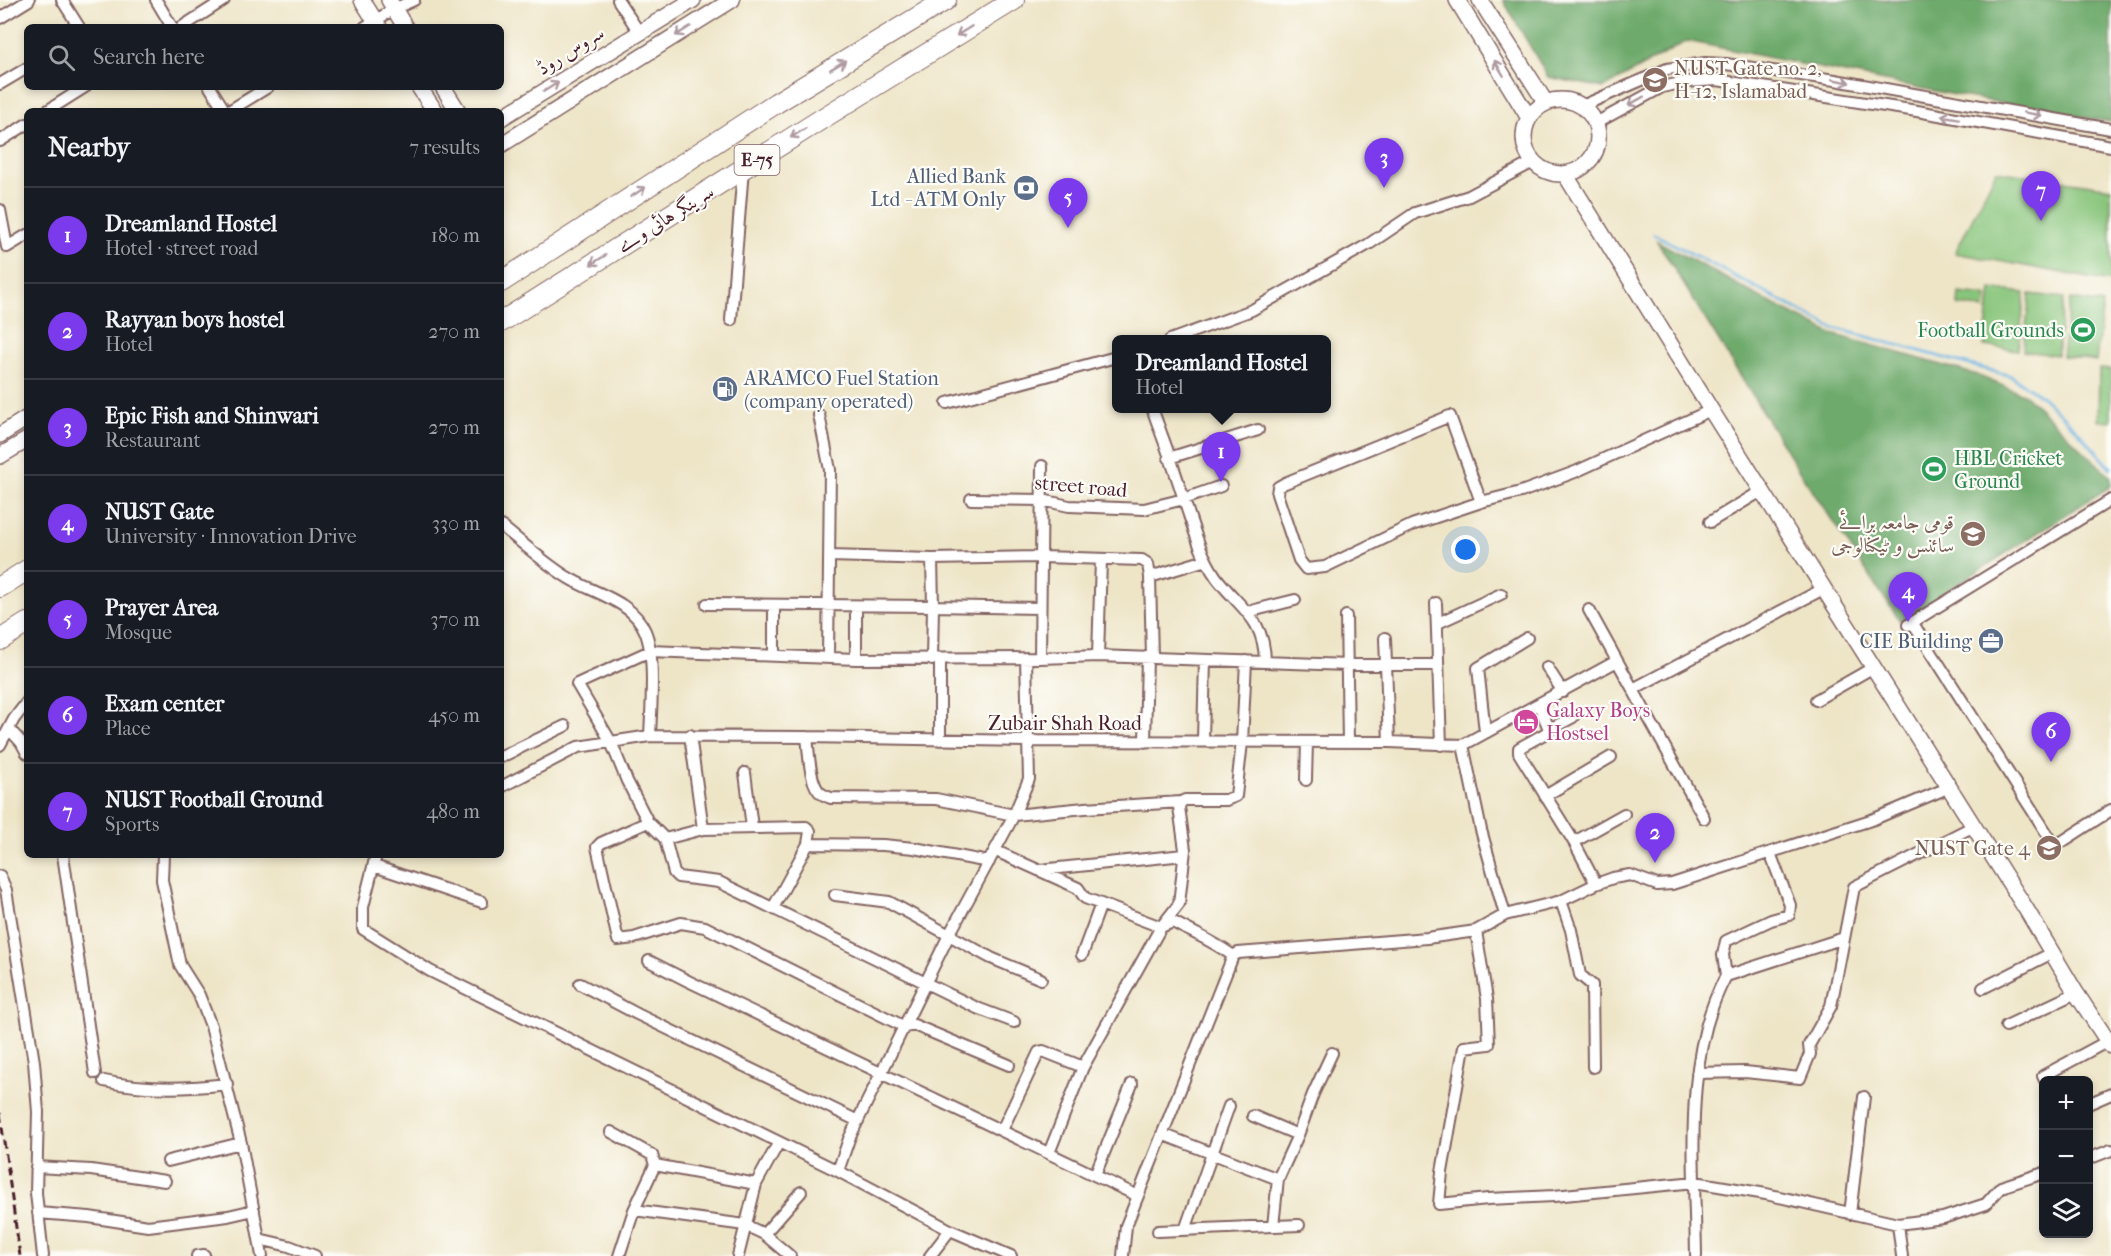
<!DOCTYPE html>
<meta charset="utf-8">
<style>
body{margin:0;font-family:"IM FELL French Canon",Amiri,serif;background:#20242c;color:#f1f3f6}
.controls{position:absolute;right:18px;bottom:18px;display:grid;overflow:hidden;border-radius:9px;box-shadow:0 3px 9px #0003}
.controls button{width:54px;height:54px;display:grid;place-items:center;padding:0;border:0;border-bottom:2px solid #363941;background:#171b24;color:#f1f3f6;font:30px sans-serif}
.you{position:absolute;left:1466px;top:550px;width:21px;height:21px;margin:-15px;border:4px solid #fff;border-radius:50%;background:#1a73e8;box-shadow:0 0 0 9px #1a73e833}
.badge{display:grid;place-items:center;width:39px;height:39px;border-radius:50%;background:#7c3aed;color:#fff;font-size:20px;font-weight:700}
.pin{position:absolute;translate:-50% -50px;filter:drop-shadow(0 2px 3px #0008)}
.pin::after{content:'';position:absolute;top:32px;width:21px;height:18px;background:inherit;clip-path:polygon(0 0,100% 0,50% 100%)}
.popup{position:absolute;left:1112px;top:335px;width:219px;height:78px;box-sizing:border-box;display:grid;place-content:center;border-radius:9px;background:#171b24;filter:drop-shadow(0 2px 4px #0005);font-size:20px;white-space:nowrap;color:#9ea1a6}
.popup b{font-size:22px;color:#f1f3f6}
.popup::after{content:'';position:absolute;left:50%;top:100%;margin-left:-12px;border:12px solid transparent;border-top-color:#171b24}
.list{margin:0;padding:0;list-style:none}
h2{display:flex;justify-content:space-between;align-items:center;height:78px;margin:0;padding:0 24px;font-size:26px}
h2 small{font-size:20px;font-weight:400;color:#9ea1a6}
.list li{display:grid;grid-template-columns:39px 1fr auto;gap:18px;align-items:center;box-sizing:border-box;height:96px;padding:0 24px;border-top:2px solid #363941}
.list b{display:block;font-size:22px;white-space:nowrap}
.list p{margin:0;font-size:20px;white-space:nowrap;color:#9ea1a6}
.list em{font-size:20px;font-style:normal;color:#9ea1a6}
.icon{flex:none;width:33px;height:33px;fill:none;stroke:currentColor;stroke-width:2;stroke-linecap:round;stroke-linejoin:round}
.map{position:relative;flex:none;width:2111px;height:1256px;overflow:hidden}
.search{position:absolute;background:#171b24;box-shadow:0 3px 9px #0003;left:24px;top:24px;width:480px;height:66px;display:flex;align-items:center;gap:15px;box-sizing:border-box;padding:0 21px;border-radius:9px;color:#9ea1a6;font-size:22px}
.panel{position:absolute;background:#171b24;box-shadow:0 3px 9px #0003;left:24px;top:108px;width:480px;height:750px;border-radius:9px}
.map>svg:first-child{display:block}
.green{fill:#88c57c;stroke:#697254;stroke-width:1.5}
.forest{fill:#6eaa6c;stroke:#5c644c;stroke-width:1.5}
.lines{fill:none;stroke-linecap:round;stroke-linejoin:round}
.stream{stroke:#6bb1e1;stroke-width:3}
.street-casing{stroke:#836462;stroke-width:14}
.secondary-casing{stroke:#836462;stroke-width:18}
.highway-casing{stroke:#836462;stroke-width:22}
.street{stroke:#fff;stroke-width:10}
.secondary{stroke:#fff;stroke-width:15}
.highway{stroke:#fff;stroke-width:20}
.rail{stroke:#4a1f2b;stroke-width:3;stroke-dasharray:9 4.5;stroke-linecap:butt}
.oneway{stroke:#ae9aa0}
.labels{text-anchor:middle;stroke-width:4.5;stroke-linejoin:round;paint-order:stroke}
.shield{fill:#fdfcf7;stroke:#806168;stroke-width:1.5}
.shield-label{font-size:18px;font-weight:bold;fill:#4a1f2b}
.street-label{font-size:20px;fill:#4a1f2b;stroke:#fdfcf7}
.education-label{font-size:20px;fill:#785e54;stroke:#fdfcf7;text-anchor:end}
.service-label{font-size:20px;fill:#4e5e75;stroke:#fdfcf7;text-anchor:end}
.leisure-label{font-size:20px;fill:#27864d;stroke:#fdfcf7;text-anchor:end}
.hotel-label{font-size:20px;fill:#b23c85;stroke:#fdfcf7;text-anchor:start}
</style>
<div class="map">
<svg width="2111" height="1256" viewBox="0 0 2111 1256">
<rect width="100%" height="100%" fill="#fdfcf7"/>
<filter id="ink" filterUnits="userSpaceOnUse"><feTurbulence type="fractalNoise" baseFrequency=".0167" numOctaves="2"/><feDisplacementMap in="SourceGraphic" scale="12" xChannelSelector="R" yChannelSelector="G"/><feConvolveMatrix kernelMatrix="1 2 1 2 8 2 1 2 1" color-interpolation-filters="sRGB"/></filter>
<filter id="wash" filterUnits="userSpaceOnUse"><feTurbulence type="fractalNoise" baseFrequency=".008" numOctaves="4" result="noise"/><feDisplacementMap in="SourceGraphic" scale="24" xChannelSelector="R" yChannelSelector="G"/><feGaussianBlur stdDeviation="1.35" result="paint"/><feColorMatrix in="noise" values="0 0 0 0 0 0 0 0 0 0 0 0 0 0 0 0 0 1.4 0 .05"/><feComposite in="paint" operator="in"/></filter>
<g filter="url(#wash)">
<rect width="100%" height="100%" fill="#eee5c7"/>
<path class="green" d="M1996,171L2111,188V282L1955,253Z
M1991,289L2025,293L2018,350L1984,346Z
M1959,293L1987,296L1985,309L1958,305Z
M2030,294L2064,298L2057,355L2023,351Z
M2070,299L2103,304L2096,361L2062,356Z
M2099,369L2111,370V421L2098,420Z"/>
<path class="forest" d="M1503,0H2111V122L1949,94L1687,41L1604,88L1548,77Z
M1657,241L1769,302L1832,334L1974,374L2025,395L2111,477V486L1900,621L1799,471Z"/>
<g class="lines">
<path class="stream" d="M1654,234L1831,327L2011,376L2040,395L2075,428L2111,468"/>
</g>
</g>
<g filter="url(#ink)">
<g class="lines">
<g class="street-casing">
<path id="street" d="M62,0L79,27
M156,0L172,27
M618,0L639,32
M0,18L29,0
M182,27L224,0
M365,27L394,9L414,0
M0,84L27,68
M210,87L225,111
M1582,106L1667,69L1705,63L1726,64L1835,80L2111,129
M47,111L85,87
M229,111L268,87
M1596,123L1662,87L1686,82L1717,80L1917,111L2111,146
M0,141L27,124
M0,210L7,247L27,235
M731,320L743,169
M1170,340L1252,310L1369,244L1415,213L1469,196L1533,162
M947,403L1116,357
M1152,408C1163,439 1175,469 1184,500C1193,526 1200,554 1216,577C1239,608 1265,618 1265,662
M819,415L830,470L828,658
M1169,458L1258,430
M971,499L1042,500L1069,506L1144,509L1184,499L1221,486
M1481,502L1450,416L1285,483L1278,487L1277,494L1299,560L1306,569L1325,567L1412,525L1481,502L1521,492L1575,472L1711,410
M1710,522L1763,490
M501,526C523,543 544,563 567,577C592,593 632,600 645,631C656,656 651,708 650,736
M830,556L932,559L1041,557L1142,560L1148,564L1150,577L1206,560
M1150,577L1152,657
M1436,603L1441,745
M707,604L933,606L932,559
M856,606V659
M1589,610L1704,818
M1247,612L1295,600
M1346,616L1348,742
M1912,622L2055,846
M1438,623L1501,594
M1908,625L2111,500
M1385,638L1389,742
M774,656V605
M1098,656L1101,560
M1040,658L1042,466
M932,660L933,606L1040,608
M1547,667L1563,692
M1633,689L1825,588
M1816,700L1874,667
M1539,705L1549,729L1546,733L1519,748V753L1574,842L1596,884
M1549,726L1554,727L1573,717
M9,729L21,742L27,753
M1485,732L1478,668L1527,638
M690,735L703,829
M807,737C809,751 809,786 822,794C825,796 828,797 831,798L936,799L1014,815L1085,808L1181,802
M940,740V659
M1203,740L1205,660
M1145,742L1147,657
M0,745L14,719L27,702
M1463,745L1481,830L1505,915
M501,757L565,726
M745,773L752,827
M1306,780L1307,742
M501,787L578,747L650,736L807,737L1029,741L1389,742L1463,745L1617,661
M1545,796L1611,757
M648,822L601,843L597,847L618,940L634,938L681,923L705,927L905,1027L914,1025L1009,1065
M665,839L703,829L806,827L810,831L808,844L883,845L914,848L989,862
M1574,842L1624,814
M996,851L1078,888L1085,898L1161,927L1173,922C1193,933 1215,942 1233,956
M2043,854L2111,810
M63,855L95,1073
M163,855L162,880L180,965L199,995L211,1026L241,1143L259,1239L289,1246L315,1256
M376,855L363,907V929L430,971L838,1171L950,1230L1011,1256
M374,866L482,902
M1040,870L1184,855
M0,876L6,890L34,1062L38,1112L36,1193L43,1256
M835,895L889,902L991,958L1041,979
M1561,901L1571,930L1580,975L1592,985L1593,1067
M773,908L808,844
M1476,931L1487,999L1489,1044L1464,1047L1442,1172L1439,1204L1488,1199L1554,1196L1695,1182L1766,1194L1898,1224L1943,1218L1986,1204L2001,1187L2044,1173
M1082,955L1101,904
M649,961L688,981L1138,1196
M1726,976L1723,955L1726,941L1771,920L1789,915L1790,905L1770,853
M580,984L637,1014L858,1121
M1983,988L2052,953
M1014,1022L977,1008L719,882L678,877L674,873L665,839L648,822L627,781L611,742L577,684L650,651L856,659L1040,658L1098,656L1348,665H1437
M2006,1026L2076,993
M1697,1073L1745,1072L1800,1078L1810,1054L1809,1045L1831,1006L1854,887L1974,826
M2045,1080L2043,1076L2108,1041
M104,1081C144,1090 186,1089 227,1084
M2088,1104L2111,1094
M1253,1116L1298,1135
M1002,1130L1039,1052L1043,1051L1083,1067
M611,1132L652,1155L655,1165L634,1210L619,1256
M1162,1134L1278,1179
M1049,1153L1083,1067L1161,927L1179,904L1185,850L1179,807L1181,802L1185,800H1226L1236,796L1242,742L1246,661
M2088,1159L2111,1150
M168,1161L241,1143
M655,1165L756,1184
M36,1167L91,1170L165,1181
M838,1171L849,1139L863,1110L949,935L1014,815L1029,779L1026,658
M1095,1175L1132,1084
M634,1210L745,1225L764,1234L790,1256
M38,1213L89,1217L148,1226L228,1216L254,1210
M1850,1214L1864,1097
M1898,1224L1902,1256
M1273,1226L1278,1179L1298,1135L1313,1094L1332,1053
M1185,1230L1229,1106
M1158,1231L1299,1225
M764,1234L801,1192
M259,1239L262,1256
M197,1256L204,1255
M738,1256L756,1184L779,1142
M930,1256L950,1230
M1123,1256L1126,1226L1233,956L1238,953L1427,938L1476,931L1505,915L1561,901L1596,884L1613,878L1630,875L1657,885L1672,884L1874,819L1950,787
M1696,1256C1695,1166 1682,1057 1726,976L1844,938"/>
</g>
<g class="secondary-casing">
<path id="secondary" d="M362,0L379,27
M389,0L405,27
M1457,0L1529,118
M1480,0L1546,103
M419,87L435,111
M443,87L458,111
M1524 137a37 37 0 1 1 74 0a37 37 0 1 1-74 0Z
M501,118L693,0
M501,145L732,0
M1565,174L1711,410L2026,909L2076,993L2111,1046
M0,435L27,418
M0,456L27,440"/>
</g>
<g class="highway-casing">
<path id="highway" d="M501,282L776,103L946,0
M501,322L820,120L1014,0
M0,587L27,570
M0,640L27,623"/>
</g>
<use href="#street" class="street"/>
<use href="#secondary" class="secondary"/>
<use href="#highway" class="highway"/>
<path class="rail" d="M0,1113L20,1256"/>
</g>
<defs><path id="oneway-shaft" d="M-6 0H5M1.5-3L5.5 0L1.5 3" fill="none" stroke-width="1.6" stroke-linecap="round" stroke-linejoin="round" transform="scale(1.5)"/></defs>
<g class="oneway">
<use href="#oneway-shaft" transform="translate(683 31) rotate(148)"/>
<use href="#oneway-shaft" transform="translate(964 31) rotate(148)"/>
<use href="#oneway-shaft" transform="translate(838 65) rotate(-31)"/>
<use href="#oneway-shaft" transform="translate(1499 68) rotate(-121)"/>
<use href="#oneway-shaft" transform="translate(1841 81) rotate(11)"/>
<use href="#oneway-shaft" transform="translate(551 87) rotate(-32)"/>
<use href="#oneway-shaft" transform="translate(1636 101) rotate(151)"/>
<use href="#oneway-shaft" transform="translate(2033 114) rotate(10)"/>
<use href="#oneway-shaft" transform="translate(1950 117) rotate(-170)"/>
<use href="#oneway-shaft" transform="translate(798 133) rotate(148)"/>
<use href="#oneway-shaft" transform="translate(638 192) rotate(-33)"/>
<use href="#oneway-shaft" transform="translate(598 260) rotate(148)"/>
</g>
</g>
<defs>
<g id="university-disc" transform="scale(1.35)"><circle r="9.5" fill="#8d6e63" stroke="#fdfcf7"/><path d="M0-5L7-2L0 1L-7-2ZM-4 1L0 2.5L4 1V4Q0 6-4 4Z" fill="#fff"/></g>
<g id="bank-disc" transform="scale(1.35)"><circle r="9.5" fill="#5c6f8a" stroke="#fdfcf7"/><path d="M-6-4H6V4H-6ZM0-2.3a2.3 2.3 0 1 0 0 4.6a2.3 2.3 0 1 0 0-4.6Z" fill="#fff"/></g>
<g id="stadium-disc" transform="scale(1.35)"><circle r="9.5" fill="#2e9e5b" stroke="#fdfcf7"/><path d="M0-5a6.5 5 0 1 0 0 10a6.5 5 0 1 0 0-10ZM-3.5-1.8h7v3.6h-7Z" fill="#fff"/></g>
<g id="fuel-disc" transform="scale(1.35)"><circle r="9.5" fill="#5c6f8a" stroke="#fdfcf7"/><path d="M-5.5-6h7V0h2V4h1.3V-2.5L3-4.5l.8-.8L6-3V5H2.5V1h-1V6h-7ZM-4.2-4.7v3.2H.2V-4.7Z" fill="#fff"/></g>
<g id="office-disc" transform="scale(1.35)"><circle r="9.5" fill="#5c6f8a" stroke="#fdfcf7"/><path d="M-6-3h4V-5.5h4V-3h4V5H-6ZM-1-4.5V-3h2v-1.5ZM-6 0V1H6V0Z" fill="#fff"/></g>
<g id="hotel-disc" transform="scale(1.35)"><circle r="9.5" fill="#d1479c" stroke="#fdfcf7"/><path d="M-6-4.5h1.5V1H6V5H4.5V3h-9V5H-6ZM-4 0a1.8 1.8 0 1 1 3.6 0ZM.5 0V-2.5h3Q6-2.5 6 0Z" fill="#fff"/></g>
</defs>
<g fill-rule="evenodd">
<use href="#university-disc" x="1655" y="80"/>
<use href="#bank-disc" x="1026" y="188"/>
<use href="#stadium-disc" x="2083" y="330"/>
<use href="#fuel-disc" x="725" y="389"/>
<use href="#stadium-disc" x="1934" y="469"/>
<use href="#university-disc" x="1973" y="534"/>
<use href="#office-disc" x="1991" y="641"/>
<use href="#hotel-disc" x="1526" y="722"/>
<use href="#university-disc" x="2049" y="848"/>
</g>
<g class="labels">
<rect class="shield" x="734.5" y="145" width="45" height="30" rx="4.5"/>
<g class="shield-label">
<text x="757" y="166">E-75</text>
</g>
<g class="street-label">
<text transform="translate(570 50) rotate(-32)" y="7">سروس روڈ</text>
<text transform="translate(665 218) rotate(-32)" y="7">سرینگر ہائی وے</text>
<text transform="translate(1081 486) rotate(5)" y="7">street road</text>
<text x="1065" y="730">Zubair Shah Road</text>
</g>
<g class="education-label">
<text x="1674" y="75" text-anchor="start">NUST Gate no. 2,<tspan x="1674" dy="23">H-12, Islamabad</tspan></text>
<text x="1954" y="529">قومی جامعہ برائے<tspan x="1954" dy="23">سائنس و ٹیکنالوجی</tspan></text>
<text x="2030" y="855">NUST Gate 4</text>
</g>
<g class="service-label">
<text x="1006" y="183">Allied Bank<tspan x="1006" dy="23">Ltd - ATM Only</tspan></text>
<text x="744" y="385" text-anchor="start">ARAMCO Fuel Station<tspan x="744" dy="23">(company operated)</tspan></text>
<text x="1972" y="648">CIE Building</text>
</g>
<g class="leisure-label">
<text x="2064" y="337">Football Grounds</text>
<text x="1954" y="465" text-anchor="start">HBL Cricket<tspan x="1954" dy="23">Ground</tspan></text>
</g>
<g class="hotel-label">
<text x="1546" y="717">Galaxy Boys<tspan x="1546" dy="23">Hostsel</tspan></text>
</g>
</g>
</svg>
<div class="controls">
<button>+</button>
<button>−</button>
<button><svg class="icon" aria-label="layers" viewBox="0 0 24 24"><path d="M12 4l9 5-9 5-9-5zM3 14l9 5 9-5"/></svg></button>
</div>
<div class="you"></div>
<div class="pin badge" style="left:1221px;top:482px">1</div>
<div class="popup"><b>Dreamland Hostel</b>Hotel</div>
<div class="pin badge" style="left:1655px;top:863px">2</div>
<div class="pin badge" style="left:1384px;top:188px">3</div>
<div class="pin badge" style="left:1908px;top:622px">4</div>
<div class="pin badge" style="left:1068px;top:228px">5</div>
<div class="pin badge" style="left:2051px;top:762px">6</div>
<div class="pin badge" style="left:2041px;top:221px">7</div>
<div class="search"><svg class="icon" aria-label="search" viewBox="0 0 24 24"><circle cx="10" cy="10" r="6"/><path d="M15 15l6 6"/></svg>Search here</div>
<section class="panel">
<h2>Nearby<small>7 results</small></h2>
<ul class="list">
<li><span class="badge">1</span><div><b>Dreamland Hostel</b><p>Hotel · street road</p></div><em>180 m</em></li>
<li><span class="badge">2</span><div><b>Rayyan boys hostel</b><p>Hotel</p></div><em>270 m</em></li>
<li><span class="badge">3</span><div><b>Epic Fish and Shinwari</b><p>Restaurant</p></div><em>270 m</em></li>
<li><span class="badge">4</span><div><b>NUST Gate</b><p>University · Innovation Drive</p></div><em>330 m</em></li>
<li><span class="badge">5</span><div><b>Prayer Area</b><p>Mosque</p></div><em>370 m</em></li>
<li><span class="badge">6</span><div><b>Exam center</b><p>Place</p></div><em>450 m</em></li>
<li><span class="badge">7</span><div><b>NUST Football Ground</b><p>Sports</p></div><em>480 m</em></li>
</ul>
</section>
</div>
